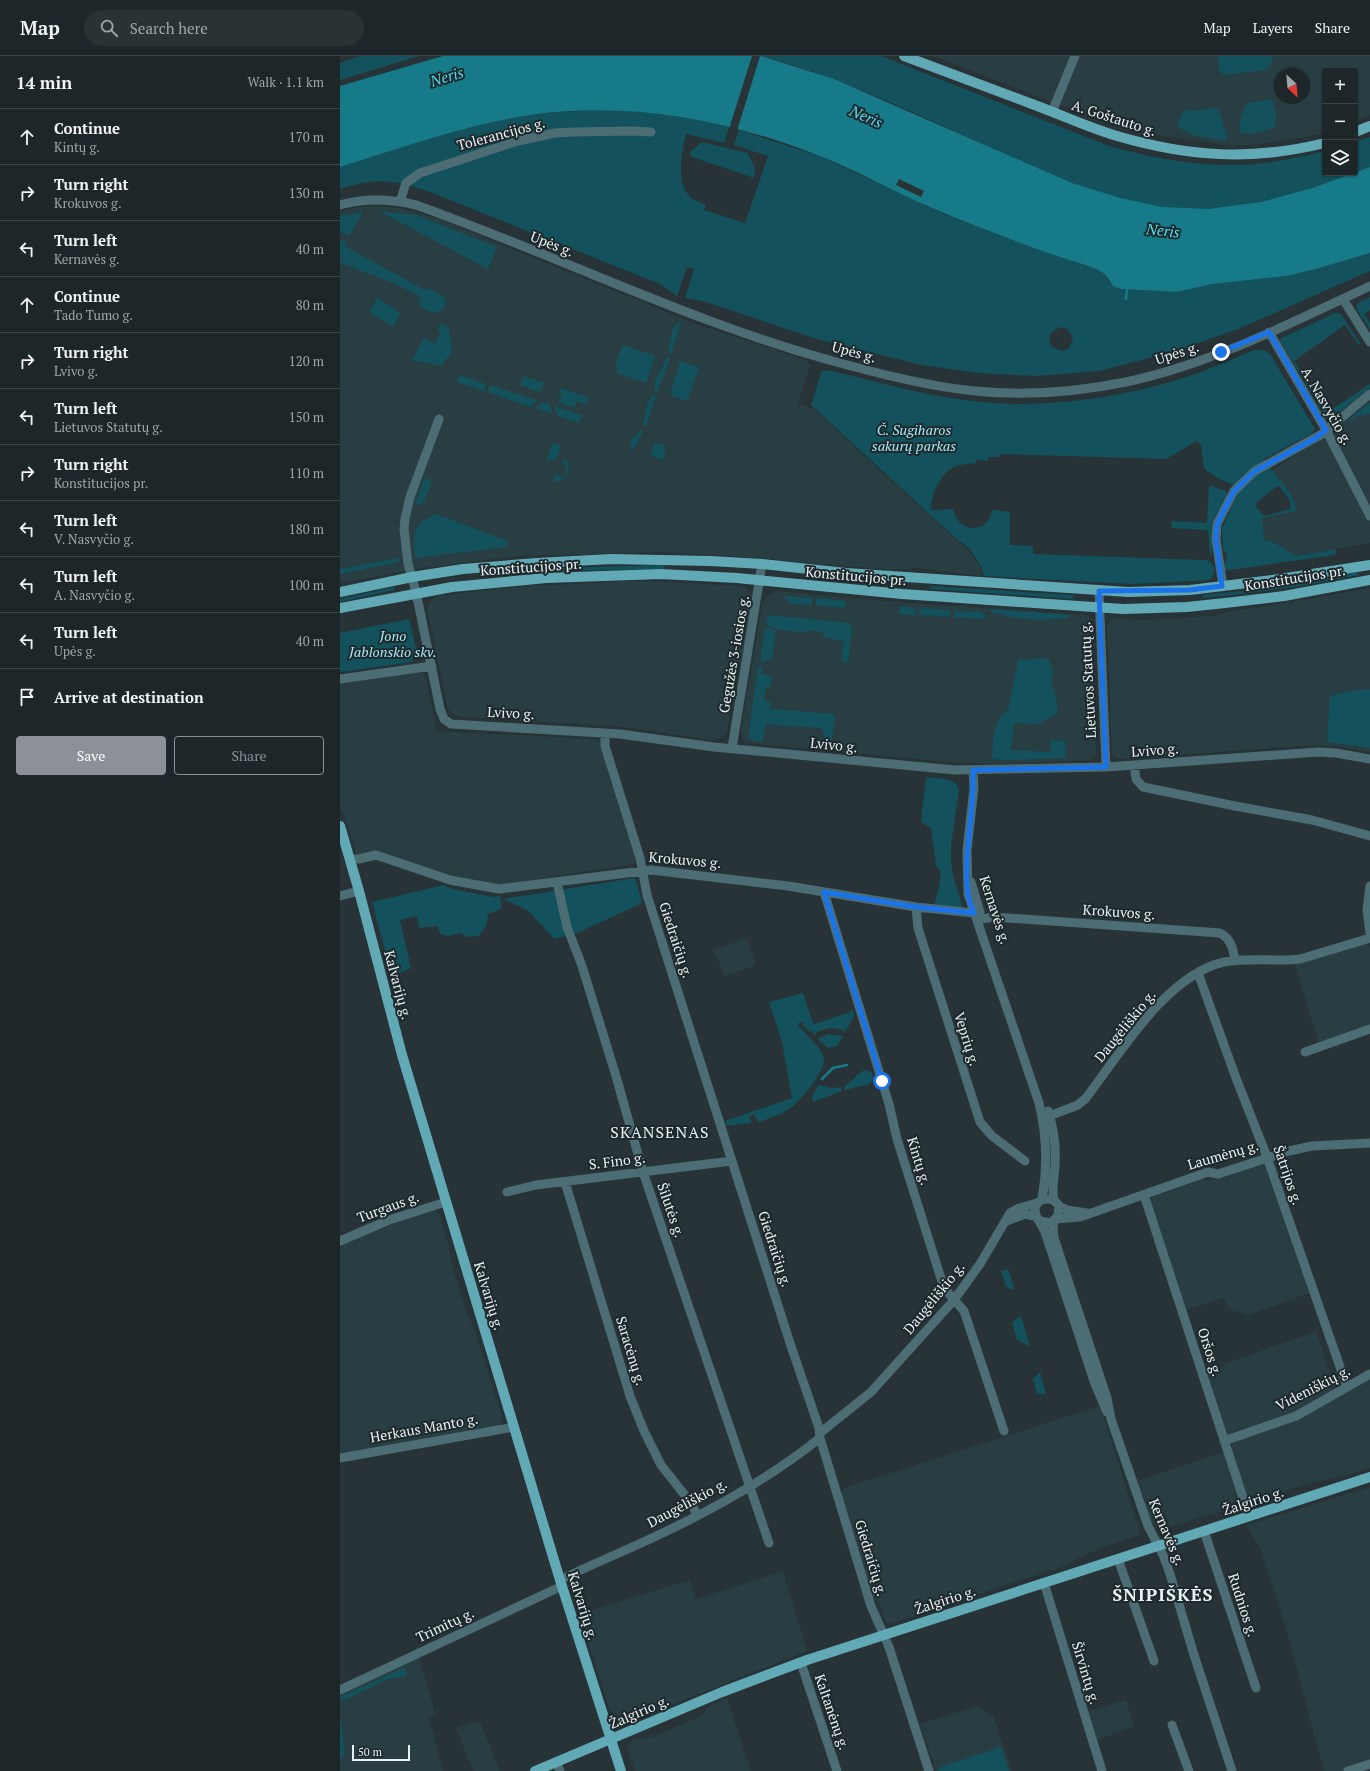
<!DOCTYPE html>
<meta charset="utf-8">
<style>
body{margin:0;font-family:"PT Serif",serif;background:#2a3234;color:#f1f3f6}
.controls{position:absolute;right:12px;top:12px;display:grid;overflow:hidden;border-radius:4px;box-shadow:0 1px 3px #0004}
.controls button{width:36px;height:36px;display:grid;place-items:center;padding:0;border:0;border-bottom:1px solid #3b4345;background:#1d2628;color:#f1f3f6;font:20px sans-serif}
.compass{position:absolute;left:934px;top:12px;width:36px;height:36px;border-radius:50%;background:#1d2628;box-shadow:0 1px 3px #0004;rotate:154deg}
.scale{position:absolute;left:12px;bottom:10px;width:58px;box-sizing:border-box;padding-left:4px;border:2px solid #eaf2f3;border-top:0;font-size:11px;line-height:14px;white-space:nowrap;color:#eaf2f3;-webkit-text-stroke:3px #1d292c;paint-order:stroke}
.stop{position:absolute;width:12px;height:12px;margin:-9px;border:3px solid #1a73e8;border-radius:50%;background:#fff}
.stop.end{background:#1a73e8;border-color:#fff;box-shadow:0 1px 4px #0008}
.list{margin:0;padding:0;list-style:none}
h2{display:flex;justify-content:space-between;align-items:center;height:52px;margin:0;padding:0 16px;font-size:17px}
h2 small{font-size:13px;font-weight:400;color:#a0a5a8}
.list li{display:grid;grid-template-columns:26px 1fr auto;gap:12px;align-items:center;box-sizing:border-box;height:56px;padding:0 16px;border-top:1px solid #3b4345}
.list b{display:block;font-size:15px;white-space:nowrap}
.list p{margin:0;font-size:13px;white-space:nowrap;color:#a0a5a8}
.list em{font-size:13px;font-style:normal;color:#a0a5a8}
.actions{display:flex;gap:8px;padding:12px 16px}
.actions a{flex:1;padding:9px 0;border:1px solid #8c9099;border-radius:4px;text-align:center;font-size:14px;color:#8c9099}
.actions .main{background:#8c9099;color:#fff}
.icon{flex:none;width:22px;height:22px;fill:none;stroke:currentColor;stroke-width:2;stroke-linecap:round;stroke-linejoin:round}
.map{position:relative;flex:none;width:1030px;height:1715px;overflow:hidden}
header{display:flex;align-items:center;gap:24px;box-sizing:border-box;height:56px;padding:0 20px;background:#1d2628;border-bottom:1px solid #3b4345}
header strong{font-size:19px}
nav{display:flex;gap:22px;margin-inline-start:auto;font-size:14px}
.search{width:280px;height:36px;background:#2a3234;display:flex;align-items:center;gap:10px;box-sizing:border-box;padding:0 14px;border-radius:22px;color:#a0a5a8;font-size:15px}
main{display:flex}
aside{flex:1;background:#1d2628}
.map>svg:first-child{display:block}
.built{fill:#293e42;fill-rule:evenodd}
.green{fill:#13525c;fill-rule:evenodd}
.water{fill:#177a89}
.pier{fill:#273336}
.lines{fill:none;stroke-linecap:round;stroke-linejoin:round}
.stream{stroke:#177a89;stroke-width:2.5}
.minor{stroke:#4d6d74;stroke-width:9}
.major{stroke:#62a9b6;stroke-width:10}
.route{stroke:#1a73e8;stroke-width:5}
.labels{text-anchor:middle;stroke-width:4;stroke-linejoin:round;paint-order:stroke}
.street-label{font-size:14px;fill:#eaf2f3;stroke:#1d292c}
.park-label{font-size:14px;font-style:italic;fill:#a7ebf8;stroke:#1d292c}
.water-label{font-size:15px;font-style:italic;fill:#55d8ee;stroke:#1d292c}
.quarter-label{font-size:16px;letter-spacing:1px;fill:#eaf2f3;stroke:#1d292c}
.district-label{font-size:18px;font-weight:bold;letter-spacing:1px;fill:#eaf2f3;stroke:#1d292c}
</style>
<header>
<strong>Map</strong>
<div class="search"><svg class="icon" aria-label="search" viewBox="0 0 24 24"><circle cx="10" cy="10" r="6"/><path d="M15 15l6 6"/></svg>Search here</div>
<nav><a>Map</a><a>Layers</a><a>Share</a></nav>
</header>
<main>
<aside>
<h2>14 min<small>Walk · 1.1 km</small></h2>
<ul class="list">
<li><svg class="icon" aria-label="ahead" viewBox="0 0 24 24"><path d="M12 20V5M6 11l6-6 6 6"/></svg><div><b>Continue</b><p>Kintų g.</p></div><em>170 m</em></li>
<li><svg class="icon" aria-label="right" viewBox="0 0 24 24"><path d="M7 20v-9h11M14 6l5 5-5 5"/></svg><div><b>Turn right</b><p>Krokuvos g.</p></div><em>130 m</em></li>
<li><svg class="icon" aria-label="left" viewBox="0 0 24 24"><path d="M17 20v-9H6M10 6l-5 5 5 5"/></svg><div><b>Turn left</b><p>Kernavės g.</p></div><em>40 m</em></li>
<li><svg class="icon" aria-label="ahead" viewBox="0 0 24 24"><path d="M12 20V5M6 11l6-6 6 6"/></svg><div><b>Continue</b><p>Tado Tumo g.</p></div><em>80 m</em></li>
<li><svg class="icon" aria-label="right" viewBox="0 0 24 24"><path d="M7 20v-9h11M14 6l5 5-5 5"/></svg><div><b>Turn right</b><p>Lvivo g.</p></div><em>120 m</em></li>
<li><svg class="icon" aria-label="left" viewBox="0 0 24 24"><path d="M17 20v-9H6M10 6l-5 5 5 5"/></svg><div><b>Turn left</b><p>Lietuvos Statutų g.</p></div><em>150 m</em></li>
<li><svg class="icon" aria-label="right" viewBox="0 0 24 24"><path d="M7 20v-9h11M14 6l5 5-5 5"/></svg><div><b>Turn right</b><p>Konstitucijos pr.</p></div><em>110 m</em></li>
<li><svg class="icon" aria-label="left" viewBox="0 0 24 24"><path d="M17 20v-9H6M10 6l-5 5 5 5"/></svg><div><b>Turn left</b><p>V. Nasvyčio g.</p></div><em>180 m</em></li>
<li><svg class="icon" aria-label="left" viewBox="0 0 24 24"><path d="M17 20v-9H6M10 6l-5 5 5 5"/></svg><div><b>Turn left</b><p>A. Nasvyčio g.</p></div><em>100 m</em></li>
<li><svg class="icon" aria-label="left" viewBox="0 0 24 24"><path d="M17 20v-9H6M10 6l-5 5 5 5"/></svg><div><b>Turn left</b><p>Upės g.</p></div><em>40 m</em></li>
<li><svg class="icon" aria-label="arrive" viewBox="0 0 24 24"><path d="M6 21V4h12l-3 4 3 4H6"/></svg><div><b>Arrive at destination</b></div></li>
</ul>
<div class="actions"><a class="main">Save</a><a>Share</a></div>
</aside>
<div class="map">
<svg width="1030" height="1715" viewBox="0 0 1030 1715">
<rect width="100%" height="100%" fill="#273336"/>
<path class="built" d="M593,0H731L712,45H709Z
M738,0H1030V59L1015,66V15H985V77L938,86L893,90L811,78L765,66L720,48ZM940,18H964V42H940Z
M38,150L61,152L99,163L356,268L466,304L470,309L458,347L475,354L558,431L628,494L640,510L642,520L576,512L553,514L381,499L321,496L177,500L82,512L0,527V155L19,151Z
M1030,346V487L956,500L933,486L924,484L922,462L956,455L942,428L931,415L1004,367Z
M288,525L326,526L402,530L406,532L411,539L412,543L404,593L398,611L387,675L382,682L372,684L285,671L121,661L116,660L108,653L87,554L89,548L93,543L98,540L174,531Z
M1030,532V696L995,690L973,689L782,703L774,701L772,697L767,571L769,564L772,562L804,564L873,560L897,554L940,548Z
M437,535L545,545L746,559L749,561L751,568L756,700L751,704L652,708L610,706L406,687L403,684L401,675L422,548L428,539Z
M81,615L86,621L97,675L254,683L260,685L296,800L294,808L158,829L103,819L36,796L17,800L9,773L0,751V626Z
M407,882L416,909L384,920L377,899L374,900L372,894Z
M1026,888L1030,891V970L979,987L955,910L957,906Z
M921,1105L927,1108L970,1237L908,1259L888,1253L884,1242L846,1254L809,1142L862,1123L868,1125Z
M95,1155L100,1159L109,1191L111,1205L127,1257L134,1272L162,1360L161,1367L158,1371L0,1398V1189L60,1165Z
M976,1275L996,1333L960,1354L941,1362L888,1380L884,1379L866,1316L885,1310L884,1308Z
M1030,1322V1412L1007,1419L967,1428L913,1445L908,1442L891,1392L894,1385Z
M760,1350L799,1472V1479L748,1497L724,1510L550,1568L546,1566L538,1545L534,1543L502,1440L501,1435L504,1432Z
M884,1396L900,1446L898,1451L820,1473L811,1466L798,1425Z
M1030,1431V1715H984L947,1576L919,1489L906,1469Z
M443,1515L467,1595L288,1666L283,1667L276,1663L269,1652L239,1558L350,1524L356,1543Z
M79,1600L96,1660L89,1662L103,1715H0V1638Z
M387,1642L411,1715H295L287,1692L289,1687L293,1683L312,1681L359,1661L367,1652Z
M786,1644L794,1670L757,1684L748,1655Z
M637,1650L653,1660L672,1715H596L580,1668Z
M140,1665L160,1715H133L116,1672Z"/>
<path class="green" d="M20,0H79L0,24V7Z
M421,0H541L769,90C811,102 856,110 900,109C928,108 957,102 985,95V117H1014C959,137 904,155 845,153C776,151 710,119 649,91C574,57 500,21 421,0Z
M878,0H933V2L929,12L925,14L883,19L879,13Z
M932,43L936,59L935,71C925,75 910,80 900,76C900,64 901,56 908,47Z
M874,52L879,54L887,81L885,84C868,81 850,82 837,69L843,56L849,53L854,55Z
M267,54C309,55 349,61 389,71L384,87L346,78C342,97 334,131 354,144C358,146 362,147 366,149L364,154L405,167L428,100L394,89L399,74L480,100L604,158L667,182L756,213L765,218L769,226L781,233L837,236L872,228L947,220L976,213L1030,197V215L898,273L832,296L759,315L696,320L639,317L581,309L477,283L366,246L345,242L354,213L347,211L337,240L320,228L90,136C54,124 37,121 0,133V111C51,95 102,75 155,65C192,57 229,55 267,54ZM720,271L727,273L733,282L729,292L722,295L712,291L709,284L711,277Z
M1030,81V111L1015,116V86Z
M362,86L408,97L415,112L414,122L352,101L350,96Z
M39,155L76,159L157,191L148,213Z
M23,156L9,180L0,176V160Z
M0,184L6,186V191L85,234L88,232L104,241L106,248C98,262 88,256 78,249L81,241L53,227L0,207Z
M1030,241V254L1024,258L1030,267V273L1017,254L1016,250L1020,246Z
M37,242L61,257L53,271L29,256Z
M995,257H999L1002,260L1021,288L1019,289L1005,269L954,305L988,356L1030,328V332L992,362L988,363L985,361L940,285L941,282L946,280Z
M339,266H341L331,298L328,297L333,272Z
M100,267L109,272L112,295L101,310L72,304L84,282L95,288L101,276L98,274Z
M283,289L315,300L306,327L277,317L276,306Z
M914,294H924L930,298L975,373L971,378L924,403C933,419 955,436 956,455L922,462L924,484L933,486L956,500L996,493V497L994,499L884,515V507L887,505L886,496L883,494L882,472L899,435L891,428L881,424L867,415L864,412L861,389L857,385L826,403L660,398L659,401H648V405L636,404V407C628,408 621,408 614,411C600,418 591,439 591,454L613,453C618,477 648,479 652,454L670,456V489L693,490V498L864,504L869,505L874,510C875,516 874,520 869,524L792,528L644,520L641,510L629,492L619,485L588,457L471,349L482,314L492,315C541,327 590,341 641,346C712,353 795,340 861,316C879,309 897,301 914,294ZM939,430L950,445V453L924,460L916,451L917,446L936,431Z
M327,301L330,302L317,337L315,336L314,328Z
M340,305L359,311L347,345L330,339Z
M119,319L146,328L144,335L117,326Z
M183,320L204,327L200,336L180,329Z
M150,329L198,345L190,351L147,336Z
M220,332L249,342L246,348L236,345V352L218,346L222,338L219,337Z
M314,339L316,340L306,370L303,369L308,345Z
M203,346L209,348L213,358L195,352Z
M1030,346V358L1020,359L1004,367Z
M214,350L243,360L238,367L218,360Z
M301,374L303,375L293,395L291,394L290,385Z
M213,387L221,389L217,403L206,405Z
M314,387L325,389L324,404L311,400Z
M227,404L229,413L225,423L213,426L215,418L224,422L227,411L221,406L219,407Z
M84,422L91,424V428L84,446L76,450L75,449Z
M869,429L886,435L887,438L872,467V497L870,499L868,474L831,472L832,465L867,467Z
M96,458L168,485L166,491L75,502C73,479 72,468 96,458Z
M59,502V506L0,518V513Z
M324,509V513L215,515V512Z
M1018,516L1019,519C967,530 916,537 863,542V539L924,533Z
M590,530L733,539V543L590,533Z
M54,531V534L0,546V543Z
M443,540L472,542V549L451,548Z
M476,542L506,545L505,552L476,549Z
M560,550L575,552V559L559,558Z
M580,552L610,554L609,561L579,559Z
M650,553L730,559L728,562C703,565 673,564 649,555Z
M615,555L639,556L645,559L646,563L614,561Z
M428,559L510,567L512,572L508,607L501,605L504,585L483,581L484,577L469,574L468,576C456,576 435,575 426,568Z
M69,563L77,596L71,606L0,616V577Z
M425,572L436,574L432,602L420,607Z
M708,602L713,616L711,628L715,635L718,657L698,668L674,667L671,694L711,696V684L725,685L726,696L725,702L666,704L652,703C653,684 652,666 668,654L678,604Z
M418,611H423L421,618L432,620L430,631H426L424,645L431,646L430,653L494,658L495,662L490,693H483L484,676L481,672L426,668L423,684L422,686L408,683Z
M1030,633V692L987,686L990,640L1010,635Z
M586,721C597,723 615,721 619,733L611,789V805L613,820L623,852L594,849L599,831L601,816L596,810L591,772L581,766Z
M294,822L296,824L302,847L237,877L214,883L189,855L163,843Z
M104,829L112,833L154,841L160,840L162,853L148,858L147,868L139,880L128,881L120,877L108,880L100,878L98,870L79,872L77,860L60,864L71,912L52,920L32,846Z
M463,937L473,967L475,968L510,956L513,953C516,961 510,968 505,975C494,970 484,971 473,979V975L470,976L463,969V965L458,968C465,979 481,990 484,1003C486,1015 459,1047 449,1053C440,1059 429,1063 418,1066L414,1058L409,1060L412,1067L386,1070L385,1065L452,1042L442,986L429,946Z
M488,978L503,980L497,990L488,992L477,983Z
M527,1014L532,1017L533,1022L530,1028L505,1034L504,1030C513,1026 518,1014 527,1014Z
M478,1029L493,1032L501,1031L502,1035L473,1046L472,1041Z
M668,1213L674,1232L672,1234L666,1230L661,1215Z
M681,1260L690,1290L677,1284L672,1266Z
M700,1316L706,1338H697L693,1323Z
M63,1612L67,1616V1620L48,1623L3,1645L0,1642V1641Z
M0,1660L5,1697L1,1703H0Z
M661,1691L669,1715H599L598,1712Z"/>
<path class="water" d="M103,0H421L494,23L732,127L780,142L822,151L868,153L921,146L972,132L1030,111V197L976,213L947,220L872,228L837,236L781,233L773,230L765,218L756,213C741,207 725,203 711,198C670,183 631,169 592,152C554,136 518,115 480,100C401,69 316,50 231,55C151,59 76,87 0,111V30Z"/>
<path class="pier" d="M412,0H420L397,75L389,73Z
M559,123L584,135L581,141L556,129Z"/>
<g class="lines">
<path class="stream" d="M786,243L787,231
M482,1023L493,1012L507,1009"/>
<path class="minor" d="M712,56L735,0
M60,146L66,127L80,117L178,85L215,77L234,76L291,75L311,76
M0,149C25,142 51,143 76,149C222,201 360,271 511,310C552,321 593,331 635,335C685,340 737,336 786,326C871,308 951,267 1030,230
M1003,243L1030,286
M929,276L986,374L1030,460
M99,363L70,441L65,463L64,473L68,508L76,536L100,653L104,663L111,668L280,678L374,691L615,714L766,711L978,696L996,697L1030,703
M883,530L876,484L877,468L894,435L915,415L982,378L1030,338
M759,535L766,711
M0,623L92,610
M265,677V690L300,802L307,839L450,1287L479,1372L480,1382L531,1550L549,1591L589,1715
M392,692L422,508
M794,709L796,723L803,731L895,750L972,764L1030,780
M633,714L634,732L627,794L628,838L699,1047C707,1080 708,1110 702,1143
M10,803H19L36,799L110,824L159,833L311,814L448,830L576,851L634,857
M217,826L227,871L242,910L276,1020L303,1116L429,1487
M631,826L640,856
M1030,830L1027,854L1030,877
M484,836L549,1048L557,1083L604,1232L624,1255L664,1375
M0,840L19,835
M576,851L578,872L640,1066L652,1080L685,1105
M642,863L654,861L880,877C891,883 893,892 895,904
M858,917L896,1022L927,1101L1007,1331
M965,996L1030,973
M708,1055C714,1073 716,1089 715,1107C715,1121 711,1131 714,1144
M709,1060L738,1049L746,1042C780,998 826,919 884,906C910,901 935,906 960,903L1030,882
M225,1126L290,1340L304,1375L321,1409L351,1447L357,1459
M167,1136L196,1129L392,1105
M804,1139L909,1460
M719,1150L727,1154L747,1157
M716,1163L740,1161L868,1116L878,1118L949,1095L972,1090L1030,1087
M667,1165L685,1158L697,1161
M700,1165L711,1167L718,1160L719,1150C713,1139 694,1141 695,1156C696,1162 702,1169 705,1176L755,1328L767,1356
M714,1165L713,1173L714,1182L767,1342L771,1363L808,1470L823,1499L830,1518L854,1599L892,1715
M0,1185L49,1164L106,1146
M480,1377L531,1336L614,1244L640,1208L670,1157L679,1152L697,1147
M884,1385L956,1360L1030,1318
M0,1402L174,1371
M864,1475L916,1632
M778,1503L814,1605
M220,1524C256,1506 295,1491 331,1473C381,1449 436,1417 480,1382
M704,1527L762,1715
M461,1607L497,1715
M0,1634L222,1530
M832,1669L849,1715
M216,1706L220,1715
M1008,1715L1030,1708"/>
<path class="major" d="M564,0C610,17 655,34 700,51C726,61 750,72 777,80C849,101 912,105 985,87
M1015,76L1030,70
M0,536L72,521L123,513L197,507L271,503L371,505L422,508L506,517L788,536L850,534L940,523L1030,509
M0,552L112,531L206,522L321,518L397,522L562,538L783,553L847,551L885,547L944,540L1030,524
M0,770L19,835L62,999L220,1524L281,1715
M195,1715L382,1636L467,1604L1030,1421"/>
</g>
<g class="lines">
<path class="route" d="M542,1025L484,836L576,851L634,857C632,851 628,844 628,837C623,796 635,755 633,714L766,711L759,535L850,534L882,530L876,484L877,468L894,435L915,415L974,383L986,374L929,276L881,296"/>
</g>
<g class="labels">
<g class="street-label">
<text transform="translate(774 62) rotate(18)" y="5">A. Goštauto g.</text>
<text transform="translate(161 78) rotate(-15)" y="5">Tolerancijos g.</text>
<text transform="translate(212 188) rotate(22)" y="5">Upės g.</text>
<text transform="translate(514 296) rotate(15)" y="5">Upės g.</text>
<text transform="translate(837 297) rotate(-18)" y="5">Upės g.</text>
<text transform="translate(987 350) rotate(60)" y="5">A. Nasvyčio g.</text>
<text transform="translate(191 511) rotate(-4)" y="5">Konstitucijos pr.</text>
<text transform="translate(516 520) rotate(5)" y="5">Konstitucijos pr.</text>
<text transform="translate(955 522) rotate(-9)" y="5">Konstitucijos pr.</text>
<text transform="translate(394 598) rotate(-80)" y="5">Gegužės 3-iosios g.</text>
<text transform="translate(748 624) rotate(-93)" y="5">Lietuvos Statutų g.</text>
<text transform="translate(171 657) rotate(3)" y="5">Lvivo g.</text>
<text transform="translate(494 689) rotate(6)" y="5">Lvivo g.</text>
<text transform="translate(815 694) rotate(-4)" y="5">Lvivo g.</text>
<text transform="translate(345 804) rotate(5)" y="5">Krokuvos g.</text>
<text transform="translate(655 854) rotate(72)" y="5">Kernavės g.</text>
<text transform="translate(779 856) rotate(4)" y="5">Krokuvos g.</text>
<text transform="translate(336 884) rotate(72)" y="5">Giedraičių g.</text>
<text transform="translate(58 929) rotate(75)" y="5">Kalvarijų g.</text>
<text transform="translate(785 970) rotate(-51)" y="5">Daugėliškio g.</text>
<text transform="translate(627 983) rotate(73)" y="5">Veprių g.</text>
<text transform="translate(883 1099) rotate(-16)" y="5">Laumėnų g.</text>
<text transform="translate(277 1105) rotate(-7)" y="5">S. Fino g.</text>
<text transform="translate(579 1105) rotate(73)" y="5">Kintų g.</text>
<text transform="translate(948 1119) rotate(71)" y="5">Šatrijos g.</text>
<text transform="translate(48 1151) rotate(-20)" y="5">Turgaus g.</text>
<text transform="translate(331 1154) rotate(71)" y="5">Šilutės g.</text>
<text transform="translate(435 1193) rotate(72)" y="5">Giedraičių g.</text>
<text transform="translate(149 1240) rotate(73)" y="5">Kalvarijų g.</text>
<text transform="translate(594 1242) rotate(-51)" y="5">Daugėliškio g.</text>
<text transform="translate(291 1295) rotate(73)" y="5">Saracėnų g.</text>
<text transform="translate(870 1296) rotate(72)" y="5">Oršos g.</text>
<text transform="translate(973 1332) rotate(-27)" y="5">Videniškių g.</text>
<text transform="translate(84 1372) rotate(-10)" y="5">Herkaus Manto g.</text>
<text transform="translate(913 1445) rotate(-18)" y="5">Žalgirio g.</text>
<text transform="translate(347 1447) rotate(-28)" y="5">Daugėliškio g.</text>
<text transform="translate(827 1476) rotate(67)" y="5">Kernavės g.</text>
<text transform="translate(531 1502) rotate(73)" y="5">Giedraičių g.</text>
<text transform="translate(605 1544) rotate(-18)" y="5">Žalgirio g.</text>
<text transform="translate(903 1549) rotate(72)" y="5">Rudnios g.</text>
<text transform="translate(243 1550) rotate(73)" y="5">Kalvarijų g.</text>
<text transform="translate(105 1569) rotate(-25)" y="5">Trimitų g.</text>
<text transform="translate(746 1617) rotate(73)" y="5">Širvintų g.</text>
<text transform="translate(299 1656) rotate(-23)" y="5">Žalgirio g.</text>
<text transform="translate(492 1656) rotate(71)" y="5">Kaltanėnų g.</text>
</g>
<g class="park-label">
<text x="574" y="379">Č. Sugiharos<tspan x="574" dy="16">sakurų parkas</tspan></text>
<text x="53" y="585">Jono<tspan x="53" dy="16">Jablonskio skv.</tspan></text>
</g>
<g class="water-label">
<text transform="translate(107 21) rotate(-17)" y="5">Neris</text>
<text transform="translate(526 61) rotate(24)" y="5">Neris</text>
<text transform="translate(823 175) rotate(6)" y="5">Neris</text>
</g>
<g class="quarter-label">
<text x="320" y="1082">SKANSENAS</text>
</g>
<g class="district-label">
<text x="823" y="1545">ŠNIPIŠKĖS</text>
</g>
</g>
</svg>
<div class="controls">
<button>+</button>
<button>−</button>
<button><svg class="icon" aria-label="layers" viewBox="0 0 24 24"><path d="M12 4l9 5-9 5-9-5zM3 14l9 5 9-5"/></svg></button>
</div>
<svg class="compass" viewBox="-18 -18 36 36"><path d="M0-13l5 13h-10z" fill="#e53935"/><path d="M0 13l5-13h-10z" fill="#a0a5a8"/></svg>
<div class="scale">50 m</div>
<div class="stop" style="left:542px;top:1025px"></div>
<div class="stop end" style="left:881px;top:296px"></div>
</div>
</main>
